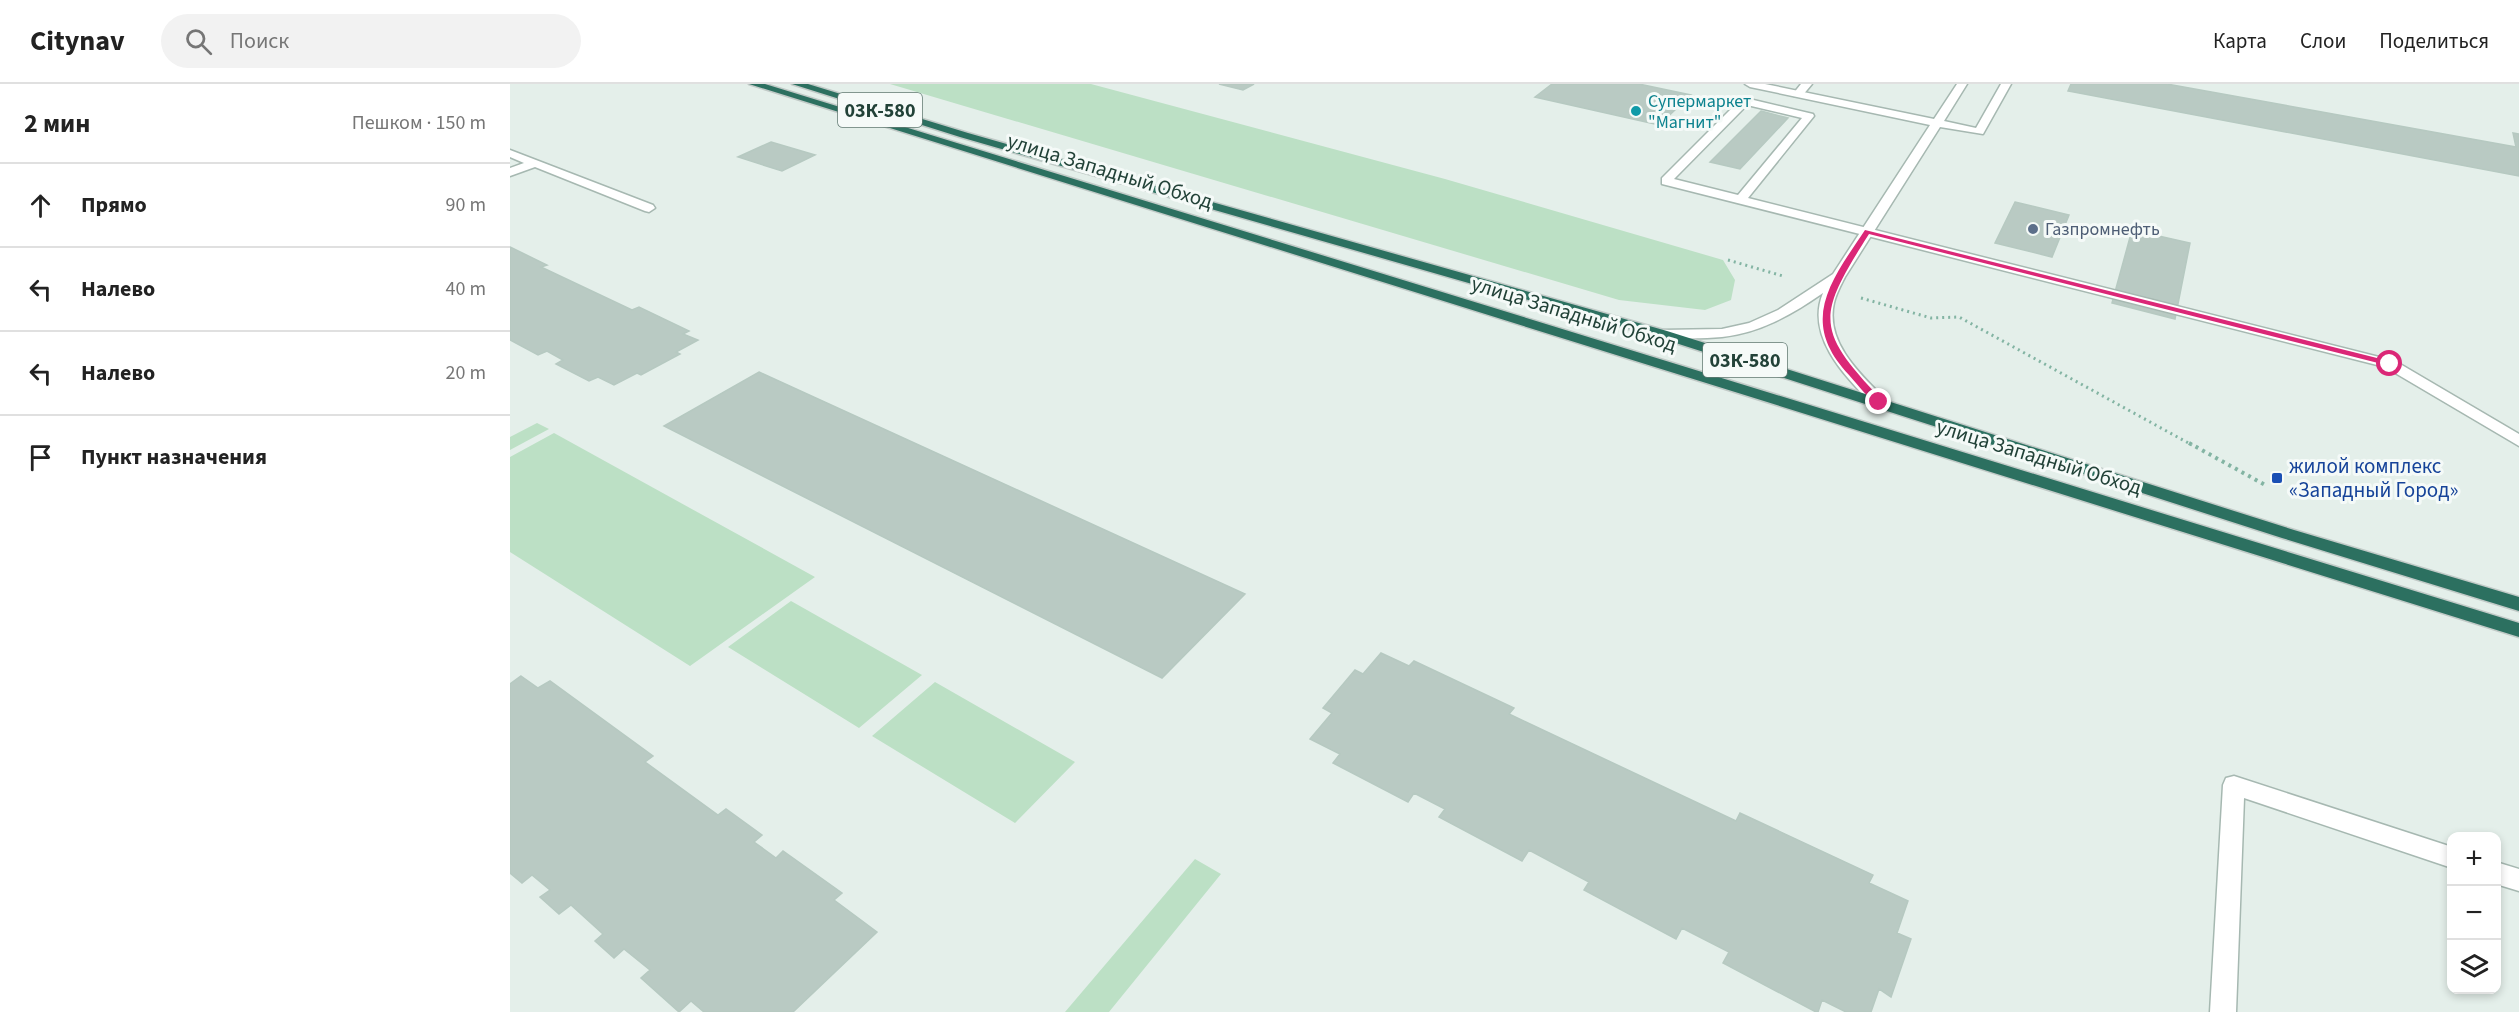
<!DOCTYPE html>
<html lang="ru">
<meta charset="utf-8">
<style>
body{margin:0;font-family:"Source Sans 3",sans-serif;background:#f2f2f2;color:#222}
.controls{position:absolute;right:18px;bottom:18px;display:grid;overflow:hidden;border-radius:12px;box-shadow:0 3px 9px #0003}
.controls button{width:54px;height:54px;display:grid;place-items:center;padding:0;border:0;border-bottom:2px solid #e0e0e0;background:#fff;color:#222;font:30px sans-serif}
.stop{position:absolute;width:18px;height:18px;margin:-14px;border:4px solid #db2777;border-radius:50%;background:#fff}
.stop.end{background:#db2777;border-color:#fff;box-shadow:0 2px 6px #0008}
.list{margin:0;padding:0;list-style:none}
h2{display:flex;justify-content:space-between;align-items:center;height:78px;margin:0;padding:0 24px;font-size:26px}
h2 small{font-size:20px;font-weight:400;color:#767676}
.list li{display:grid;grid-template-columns:39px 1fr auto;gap:18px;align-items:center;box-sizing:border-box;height:84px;padding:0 24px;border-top:2px solid #e0e0e0}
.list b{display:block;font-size:22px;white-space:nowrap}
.list em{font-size:20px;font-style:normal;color:#767676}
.icon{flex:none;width:33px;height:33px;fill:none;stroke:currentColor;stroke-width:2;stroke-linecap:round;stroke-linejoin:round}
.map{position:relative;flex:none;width:2009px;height:928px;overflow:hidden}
header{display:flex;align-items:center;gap:36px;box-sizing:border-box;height:84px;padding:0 30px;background:#fff;border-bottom:2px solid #e0e0e0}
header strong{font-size:28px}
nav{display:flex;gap:33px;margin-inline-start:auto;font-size:21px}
.search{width:420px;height:54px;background:#f2f2f2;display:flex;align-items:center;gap:15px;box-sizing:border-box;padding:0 21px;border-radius:33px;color:#767676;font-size:22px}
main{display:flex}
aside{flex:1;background:#fff}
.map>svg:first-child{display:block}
.green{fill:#bce0c5}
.building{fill:#b9cac3;stroke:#b6c9c1;stroke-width:1.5}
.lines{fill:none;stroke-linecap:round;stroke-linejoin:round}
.lane-casing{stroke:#a6b8b1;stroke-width:3}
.street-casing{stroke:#a6b8b1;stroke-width:3}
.highway-casing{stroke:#c1cac7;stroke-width:3}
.path-far1{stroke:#83b4a3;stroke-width:3;stroke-dasharray:2 4;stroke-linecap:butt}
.path{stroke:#83b4a3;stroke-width:4;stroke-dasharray:3 4.5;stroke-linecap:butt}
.lane{fill:#fff;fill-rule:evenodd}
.street{fill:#fff;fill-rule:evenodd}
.highway{fill:#2c7060;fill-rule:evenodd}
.route{fill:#db2777}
.culture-dot{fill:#0f9aa8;stroke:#f5faf8;stroke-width:2}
.service-dot{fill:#5c6f8a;stroke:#f5faf8;stroke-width:2}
.transit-dot{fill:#1a4fb4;stroke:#f5faf8;stroke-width:2}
.labels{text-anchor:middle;stroke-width:6;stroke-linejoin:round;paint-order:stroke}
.far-culture-label{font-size:18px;fill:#0d838f;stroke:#f5faf8;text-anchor:start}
.far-service-label{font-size:18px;fill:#4e5e75;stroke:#f5faf8;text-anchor:start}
.shield{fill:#f5faf8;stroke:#617972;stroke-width:1.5}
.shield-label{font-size:20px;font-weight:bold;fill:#224238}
.street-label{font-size:21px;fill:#224238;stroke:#f5faf8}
.transit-label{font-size:21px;fill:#164399;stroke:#f5faf8;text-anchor:start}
</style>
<header>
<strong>Citynav</strong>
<div class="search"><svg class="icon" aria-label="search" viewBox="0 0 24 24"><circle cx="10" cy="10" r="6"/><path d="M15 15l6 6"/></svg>Поиск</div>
<nav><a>Карта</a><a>Слои</a><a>Поделиться</a></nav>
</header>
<main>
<aside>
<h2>2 мин<small>Пешком · 150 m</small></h2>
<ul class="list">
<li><svg class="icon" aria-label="ahead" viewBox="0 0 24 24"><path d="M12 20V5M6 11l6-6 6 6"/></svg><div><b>Прямо</b></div><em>90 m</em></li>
<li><svg class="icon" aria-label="left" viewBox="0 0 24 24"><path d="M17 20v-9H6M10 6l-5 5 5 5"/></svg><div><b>Налево</b></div><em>40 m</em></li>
<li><svg class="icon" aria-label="left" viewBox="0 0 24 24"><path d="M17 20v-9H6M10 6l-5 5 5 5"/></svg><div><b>Налево</b></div><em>20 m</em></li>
<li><svg class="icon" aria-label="arrive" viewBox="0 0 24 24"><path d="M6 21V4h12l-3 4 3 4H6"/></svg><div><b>Пункт назначения</b></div></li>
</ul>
</aside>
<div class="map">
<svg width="2009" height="928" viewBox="0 0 2009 928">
<rect width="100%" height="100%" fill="#e4efea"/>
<path class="green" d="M380,0H581L935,95L1213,176L1225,196L1221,216L1195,226L1109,216Z
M27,339L39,345L0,366V353Z
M44,349L305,493L180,582L0,468V373Z
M281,517L412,591L349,644L218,563Z
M425,598L565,678L505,739L362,652Z
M685,775L711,790L599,928H555Z"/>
<path class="building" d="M709,0H744L733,6Z
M1042,0H1129L1181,11L1149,41L1025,13Z
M1561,0H1657L2006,63L2003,49L2009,50V92L1558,7Z
M1251,27L1278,34L1230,85L1200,78Z
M261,58L305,71L272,87L228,73Z
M1505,118L1559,131L1542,173L1485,159Z
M1622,146L1680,159L1665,235L1602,219Z
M0,163L37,181L31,183L122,226L129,223L179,247L173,250L188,256L166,268L170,270L131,291L127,289L104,301L88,293L79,297L46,280L53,276L37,267L28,271L0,256Z
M249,288L735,510L652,594L154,342Z
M871,569L899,582L904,577L1004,624L999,630L1226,737L1230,729L1363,791L1359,799L1398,817L1387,849L1401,855L1381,913L1369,905L1361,928H1336L1312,916L1308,928H1306L1213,879L1219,868L1172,844L1166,855L1074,806L1079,798L1019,766L1012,777L929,733L935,725L904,709L898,718L823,679L830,670L800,655L822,629L813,624L845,586L853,590Z
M11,592L28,604L40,597L143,672L135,678L208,731L216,725L252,751L244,758L266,774L273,767L332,809L324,816L367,848L283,928H194L181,917L169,928L131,894L140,886L114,865L104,874L85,857L93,850L61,821L49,830L30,813L40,806L22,791L12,799L0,789V600Z"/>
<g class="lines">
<g class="lane-casing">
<path id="lane" d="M1291,0H1302L1292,12H1284L1283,10Z
M1235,14L1303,30L1304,32L1238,114L1885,277L2009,350V362L1875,283L1152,100V94L1231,15ZM1237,21L1292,34L1228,111L1164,95Z
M0,66L143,121L145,124L139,128L135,127L25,83L0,92V84L14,79L0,73Z"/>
</g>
<g class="street-casing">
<path id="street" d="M1235,0H1255L1424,35L1447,0H1457L1434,37L1466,44L1491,0H1501L1473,50L1430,43L1335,193C1331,201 1326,210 1324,219C1315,258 1350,290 1375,315L1377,318L1375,321H1363C1336,293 1295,253 1313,209C1283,230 1250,249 1212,253C1192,255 1172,254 1152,254L1145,250L1152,246L1212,245L1239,239L1268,226L1323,190L1420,41L1240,3Z
M1724,692L1942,763V784L1734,714L1726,928H1700L1713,701L1716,694Z
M1986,778L2009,785V807L1986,800Z"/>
</g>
<g class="highway-casing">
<path id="highway" d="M239,0H255L2009,539V553Z
M282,0H298L458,49L1157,247L1784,446L2009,513V527L1772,454L1147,253L450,53Z"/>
</g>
<path class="path-far1" d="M1218,176L1273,192
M1351,214L1421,234L1449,233L1682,361"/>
<path class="path" d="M1679,359L1757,402"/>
<use href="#lane" class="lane"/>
<use href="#street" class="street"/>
<use href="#highway" class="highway"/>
</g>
<path class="route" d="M1355,146L1883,278L1884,280L1880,282L1359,150C1307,232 1304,245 1372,316L1373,318L1369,321C1358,315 1348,301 1339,291C1288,237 1321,197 1355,146Z"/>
<circle class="culture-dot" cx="1126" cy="27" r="6"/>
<circle class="service-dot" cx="1523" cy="145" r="6"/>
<rect class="transit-dot" x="1761" y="388" width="12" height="12" rx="3"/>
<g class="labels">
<g class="far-culture-label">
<text x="1138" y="23">Супермаркет<tspan x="1138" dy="21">"Магнит"</tspan></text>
</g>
<g class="far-service-label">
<text x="1535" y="151">Газпромнефть</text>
</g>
<g class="shield">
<rect x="328" y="9" width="84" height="34" rx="4.5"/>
<rect x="1193" y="259" width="84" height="34" rx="4.5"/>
</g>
<g class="shield-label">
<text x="370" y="33">03К-580</text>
<text x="1235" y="283">03К-580</text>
</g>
<g class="street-label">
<text transform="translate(600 87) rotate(17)" y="7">улица Западный Обход</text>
<text transform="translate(1064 230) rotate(17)" y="7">улица Западный Обход</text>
<text transform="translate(1529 373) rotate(17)" y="7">улица Западный Обход</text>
</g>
<g class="transit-label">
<text x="1779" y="389">жилой комплекс<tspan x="1779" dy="24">«Западный Город»</tspan></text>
</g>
</g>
</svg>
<div class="controls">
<button>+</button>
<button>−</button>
<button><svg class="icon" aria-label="layers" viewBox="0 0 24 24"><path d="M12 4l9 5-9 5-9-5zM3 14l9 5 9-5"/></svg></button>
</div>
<div class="stop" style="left:1880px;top:280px"></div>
<div class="stop end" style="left:1369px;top:318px"></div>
</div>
</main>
